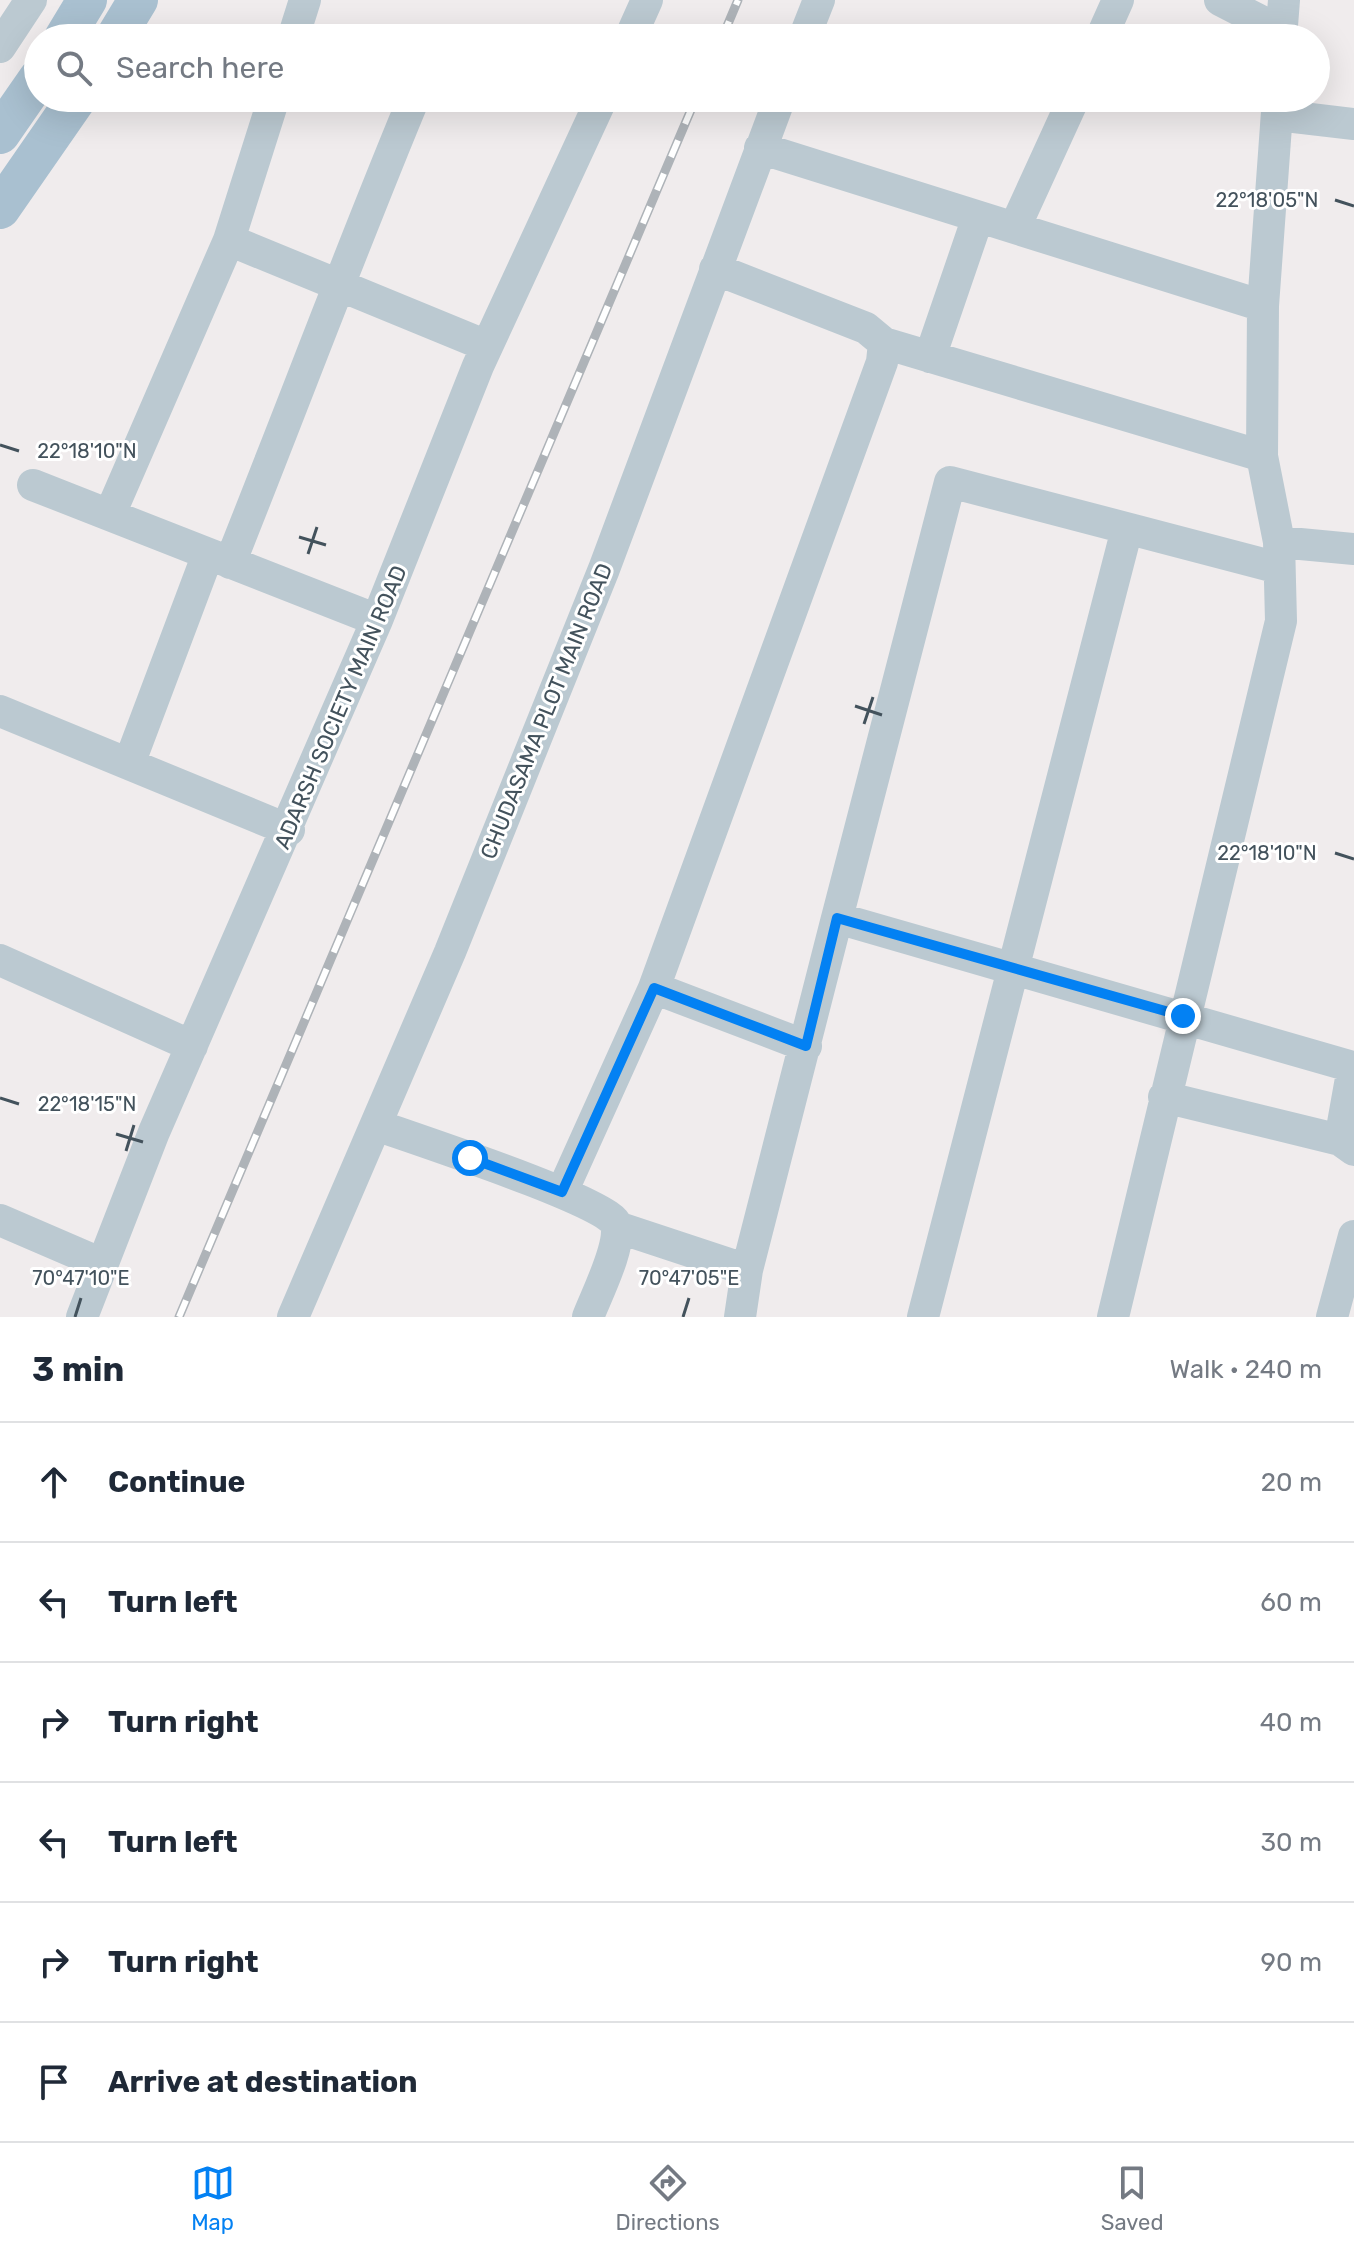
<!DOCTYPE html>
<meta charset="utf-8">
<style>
body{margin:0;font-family:Rubik,sans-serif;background:#f6f6f7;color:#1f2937}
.stop{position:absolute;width:24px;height:24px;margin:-18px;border:6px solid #0381f3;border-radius:50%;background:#fff}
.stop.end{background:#0381f3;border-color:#fff;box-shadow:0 2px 8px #0008}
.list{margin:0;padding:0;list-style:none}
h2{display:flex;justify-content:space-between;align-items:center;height:104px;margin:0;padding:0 32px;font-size:34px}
h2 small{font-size:26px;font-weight:400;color:#747a83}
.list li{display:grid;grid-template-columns:52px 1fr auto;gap:24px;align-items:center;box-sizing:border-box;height:120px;padding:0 32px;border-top:2px solid #e0e1e3}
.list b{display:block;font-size:30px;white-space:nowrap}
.list em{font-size:26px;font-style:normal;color:#747a83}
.icon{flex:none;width:44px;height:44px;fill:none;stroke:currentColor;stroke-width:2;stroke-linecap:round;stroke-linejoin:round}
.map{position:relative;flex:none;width:1354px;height:1317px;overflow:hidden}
.search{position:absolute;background:#fff;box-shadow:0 8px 32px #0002;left:24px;right:24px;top:24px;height:88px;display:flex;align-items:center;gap:20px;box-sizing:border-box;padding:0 28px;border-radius:44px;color:#747a83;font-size:30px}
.sheet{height:824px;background:#fff}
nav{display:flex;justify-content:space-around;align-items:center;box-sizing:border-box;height:112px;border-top:2px solid #e0e1e3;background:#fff;font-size:22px;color:#747a83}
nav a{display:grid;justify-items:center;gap:4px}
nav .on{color:#0381f3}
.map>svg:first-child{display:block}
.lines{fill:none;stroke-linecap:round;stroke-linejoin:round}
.minor{stroke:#bbc9d1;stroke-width:32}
.major{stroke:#a9c0d0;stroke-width:40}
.rail-casing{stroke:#aeb3b8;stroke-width:9}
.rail{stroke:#fff;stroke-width:6;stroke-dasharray:18;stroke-linecap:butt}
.route{stroke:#0381f3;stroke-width:10}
.ticks{fill:none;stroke:#43525c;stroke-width:3}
.labels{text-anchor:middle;stroke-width:6;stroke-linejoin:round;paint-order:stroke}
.street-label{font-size:22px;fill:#43525c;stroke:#fff}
.ticks-label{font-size:20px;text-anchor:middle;fill:#43525c;stroke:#fff;stroke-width:6;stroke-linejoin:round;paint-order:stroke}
</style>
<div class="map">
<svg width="1354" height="1317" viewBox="0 0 1354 1317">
<rect width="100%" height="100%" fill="#f0eced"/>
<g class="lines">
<path class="minor" d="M1220,0L1282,32
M293,38L305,0
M630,38L647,0
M804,38L819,0
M1101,38L1118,0
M1281,38L1284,0
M0,47L31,0
M274,98L229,240L487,346
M1277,115L1354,124
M760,148L1263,306L1262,456L884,343
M1015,227L1074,98
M1263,306L1278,98
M930,357L978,217
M1262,456L1279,542L1354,549
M33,485L377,620
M110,514L229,240
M230,563C292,408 350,252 414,98
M0,711L289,830
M129,764L208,554
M837,918L950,482L1279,568
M0,960L192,1046
M654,988L806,1046
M1164,1097L1340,1140
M376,1125C409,1137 609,1202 616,1224C622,1245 596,1296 588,1317
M562,1192L654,988L882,362L884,343L866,328L715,269
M0,1220L102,1264
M617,1227L747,1270L837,918L1353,1067L1340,1140L1354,1150
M82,1317L154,1132L377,620L478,366L602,98
M293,1317L450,952L604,569L780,98
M740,1317L747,1270
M923,1317L1127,529
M1113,1317L1281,621L1279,542
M1332,1317L1354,1236"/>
<path class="major" d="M64,38L87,0
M115,38L138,0
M0,134L38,79
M0,209L77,98"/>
<g class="rail-casing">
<path id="rail" d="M722,38L738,0
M179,1317L696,98"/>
</g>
<use href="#rail" class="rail"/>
</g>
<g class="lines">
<path class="route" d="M470,1158L562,1192L654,988L806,1046L837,918L1183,1016"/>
</g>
<path class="ticks" d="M1335,200L1354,206M0,445L19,451M299,537L326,545M308,554L317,527M855,706L882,715M864,724L873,697M1335,853L1354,859M0,1098L19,1104M116,1134L143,1142M126,1151L134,1125M75,1317L81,1298M683,1317L689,1298"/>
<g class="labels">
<g class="street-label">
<text transform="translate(340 707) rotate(-67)" y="8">ADARSH SOCIETY MAIN ROAD</text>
<text transform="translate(546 711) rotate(-68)" y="8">CHUDASAMA PLOT MAIN ROAD</text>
</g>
</g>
<g class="ticks-label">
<text x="1267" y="207">22°18'05"N</text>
<text x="87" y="458">22°18'10"N</text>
<text x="1267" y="860">22°18'10"N</text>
<text x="87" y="1111">22°18'15"N</text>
<text x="81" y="1285">70°47'10"E</text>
<text x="689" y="1285">70°47'05"E</text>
</g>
</svg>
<div class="stop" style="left:470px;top:1158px"></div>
<div class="stop end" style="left:1183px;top:1016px"></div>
<div class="search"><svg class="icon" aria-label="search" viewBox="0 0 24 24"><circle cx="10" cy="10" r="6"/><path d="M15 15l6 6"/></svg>Search here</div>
</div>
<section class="sheet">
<h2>3 min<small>Walk · 240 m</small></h2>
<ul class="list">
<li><svg class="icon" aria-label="ahead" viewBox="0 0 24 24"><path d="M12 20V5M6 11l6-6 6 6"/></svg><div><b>Continue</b></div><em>20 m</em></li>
<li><svg class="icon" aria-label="left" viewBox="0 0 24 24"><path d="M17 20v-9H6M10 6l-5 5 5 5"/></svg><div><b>Turn left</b></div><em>60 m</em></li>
<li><svg class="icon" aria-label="right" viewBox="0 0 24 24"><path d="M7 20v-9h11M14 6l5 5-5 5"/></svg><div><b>Turn right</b></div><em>40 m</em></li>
<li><svg class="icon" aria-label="left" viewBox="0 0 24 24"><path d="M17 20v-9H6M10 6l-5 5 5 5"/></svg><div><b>Turn left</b></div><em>30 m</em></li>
<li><svg class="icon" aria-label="right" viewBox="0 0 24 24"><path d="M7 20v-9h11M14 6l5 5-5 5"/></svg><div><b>Turn right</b></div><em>90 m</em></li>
<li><svg class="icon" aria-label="arrive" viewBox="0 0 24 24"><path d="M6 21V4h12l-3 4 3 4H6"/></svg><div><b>Arrive at destination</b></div></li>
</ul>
</section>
<nav>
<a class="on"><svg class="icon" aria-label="map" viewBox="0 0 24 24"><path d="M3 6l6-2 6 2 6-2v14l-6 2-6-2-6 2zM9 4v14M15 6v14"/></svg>Map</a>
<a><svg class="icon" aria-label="directions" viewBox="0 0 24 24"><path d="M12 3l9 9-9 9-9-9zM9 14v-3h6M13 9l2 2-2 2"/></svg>Directions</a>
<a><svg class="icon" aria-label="saved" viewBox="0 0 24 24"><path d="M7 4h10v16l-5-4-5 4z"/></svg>Saved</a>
</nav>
